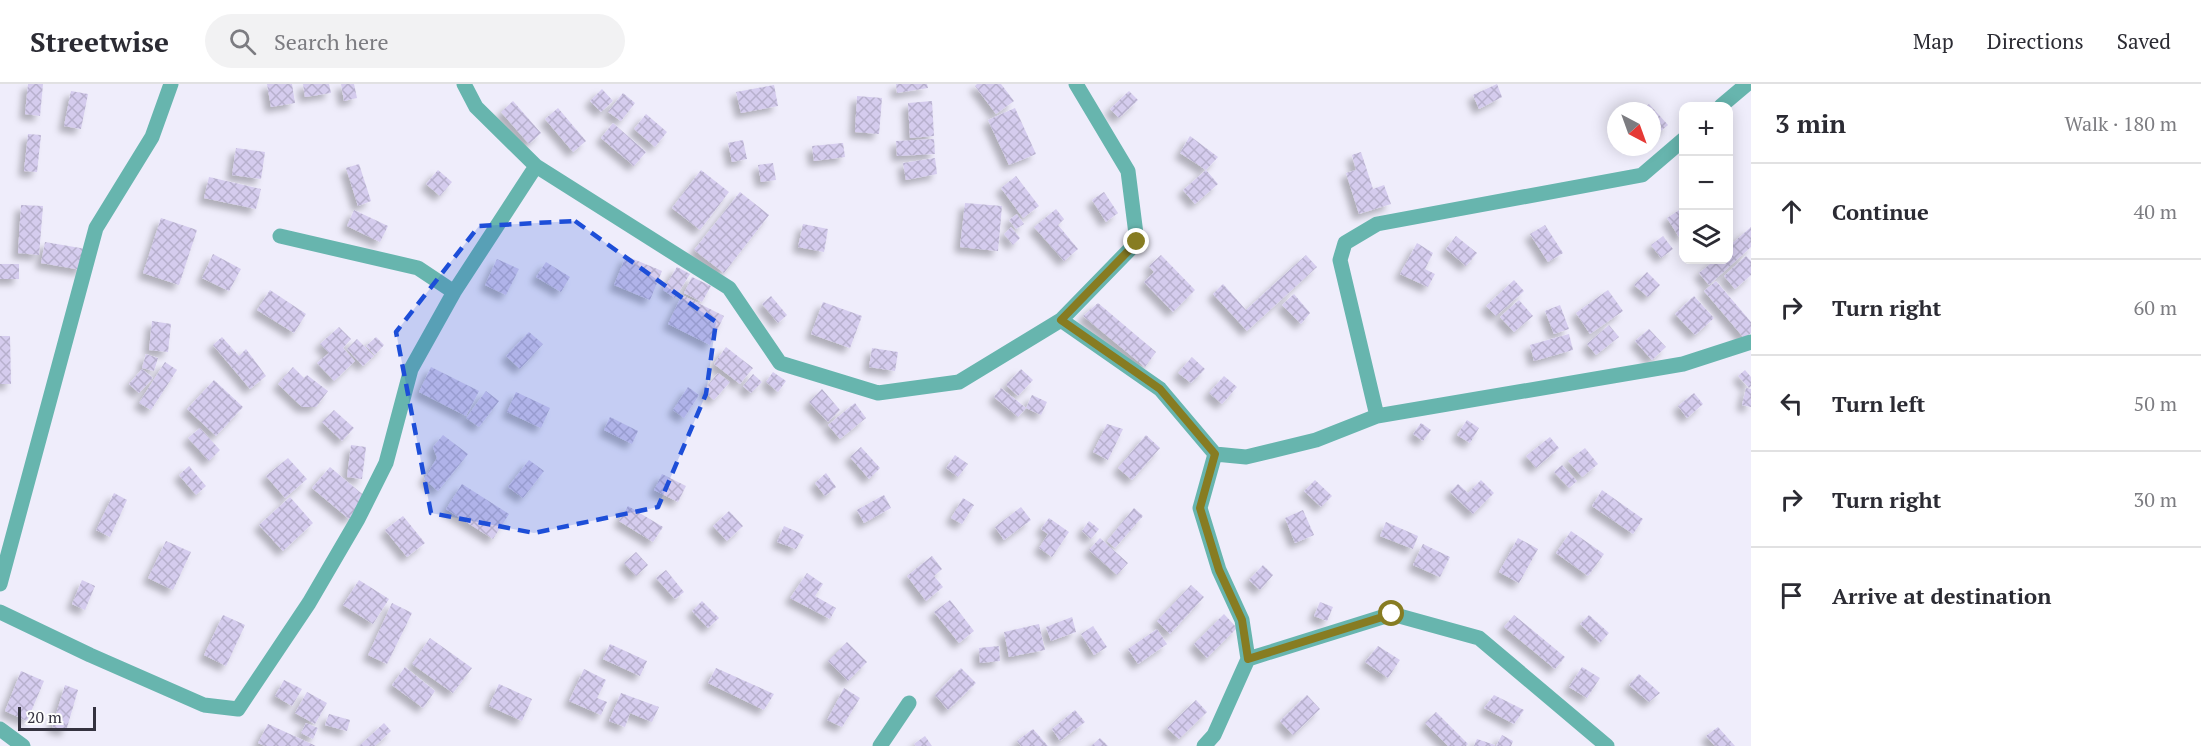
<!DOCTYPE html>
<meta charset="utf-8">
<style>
body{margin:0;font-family:"PT Serif",serif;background:#f2f2f3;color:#2b2b33}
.controls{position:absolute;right:18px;top:18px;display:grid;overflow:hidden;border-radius:12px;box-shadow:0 3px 15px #0003}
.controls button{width:54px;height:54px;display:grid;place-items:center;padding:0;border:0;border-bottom:2px solid #e1e1e2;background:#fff;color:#2b2b33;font:30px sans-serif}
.compass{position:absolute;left:1607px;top:18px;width:54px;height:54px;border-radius:50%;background:#fff;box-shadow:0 3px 15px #0003;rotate:139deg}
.scale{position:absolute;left:18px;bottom:15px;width:78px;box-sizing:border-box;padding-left:6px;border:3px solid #34323f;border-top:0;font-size:16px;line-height:21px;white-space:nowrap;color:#34323f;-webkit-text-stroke:4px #fcfcfc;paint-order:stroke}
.stop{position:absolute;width:18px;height:18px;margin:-14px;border:4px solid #877c22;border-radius:50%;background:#fff}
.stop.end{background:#877c22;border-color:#fff;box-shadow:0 2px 6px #0008}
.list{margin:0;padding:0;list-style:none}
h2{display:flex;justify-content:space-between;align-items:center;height:78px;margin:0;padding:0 24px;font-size:26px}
h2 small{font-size:20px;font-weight:400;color:#7c7c81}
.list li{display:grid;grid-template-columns:39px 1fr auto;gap:18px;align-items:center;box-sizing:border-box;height:96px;padding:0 24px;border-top:2px solid #e1e1e2}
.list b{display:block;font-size:22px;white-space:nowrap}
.list em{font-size:20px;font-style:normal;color:#7c7c81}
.icon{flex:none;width:33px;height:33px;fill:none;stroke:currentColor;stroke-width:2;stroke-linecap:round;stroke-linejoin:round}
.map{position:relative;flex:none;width:1751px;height:662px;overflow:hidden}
header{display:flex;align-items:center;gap:36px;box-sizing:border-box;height:84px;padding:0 30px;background:#fff;border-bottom:2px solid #e1e1e2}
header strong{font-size:28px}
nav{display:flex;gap:33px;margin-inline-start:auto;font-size:21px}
.search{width:420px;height:54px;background:#f2f2f3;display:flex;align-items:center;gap:15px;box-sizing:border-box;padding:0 21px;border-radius:33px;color:#7c7c81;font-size:22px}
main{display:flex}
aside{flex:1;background:#fff}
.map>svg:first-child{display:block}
.building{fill:url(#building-cross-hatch);filter:url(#shadow)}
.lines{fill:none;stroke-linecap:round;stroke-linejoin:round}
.minor{stroke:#67b5ae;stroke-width:15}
.route{stroke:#877c22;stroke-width:8}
.marked{fill:#1d4ed8;fill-opacity:0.2;stroke:#1d4ed8;stroke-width:4.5;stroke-dasharray:12 8;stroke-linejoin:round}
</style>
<header>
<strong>Streetwise</strong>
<div class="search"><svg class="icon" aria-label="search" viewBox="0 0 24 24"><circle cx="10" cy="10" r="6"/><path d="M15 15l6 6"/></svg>Search here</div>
<nav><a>Map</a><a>Directions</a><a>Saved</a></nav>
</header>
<main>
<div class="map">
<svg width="1751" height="662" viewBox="0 0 1751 662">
<defs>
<pattern id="building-cross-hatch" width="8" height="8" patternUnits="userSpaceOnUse" patternTransform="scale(1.5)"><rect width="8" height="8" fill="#d5ccee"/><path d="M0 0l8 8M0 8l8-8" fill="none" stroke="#b7b0cd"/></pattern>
<filter id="shadow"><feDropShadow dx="-5.5" dy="5.5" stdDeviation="3" flood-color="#0004"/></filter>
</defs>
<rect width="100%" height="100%" fill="#efedfb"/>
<path class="building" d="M28,0H43L40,32L25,30Z
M267,0H292L295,19L271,23Z
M303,0H329L331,9L305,13Z
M341,0H354L357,14L344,17Z
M896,0H927L928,4L897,9Z
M977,0H1001L1014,17L996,30L975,2Z
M1497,0L1502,13L1479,25L1473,11Z
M774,1L778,22L741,29L736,8Z
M602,5L613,17L601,28L590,17Z
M71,7L88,10L81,45L64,42Z
M1129,7L1138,16L1119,34L1110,25Z
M623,9L635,19L621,37L608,28Z
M857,12L882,14L879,50L855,48Z
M513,17L541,49L529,60L501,28Z
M932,17L934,52L910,54L908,19Z
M1649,20L1668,41L1655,52L1652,49V27H1641Z
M558,24L586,57L573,68L545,35Z
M1015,24L1036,70L1009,81L988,36Z
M646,30L667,48L655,63L634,45Z
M613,39L646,68L634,82L601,54Z
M28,50L41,51L37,88L24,87Z
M1190,52L1218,73L1206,86L1180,69Z
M934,55L935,70L897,72L896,57Z
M743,56L747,75L732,78L728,59Z
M843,59L845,73L814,77L812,62Z
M236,64L265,68L261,95L232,91Z
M1361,68L1373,105L1384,101L1391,120L1359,130L1346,89L1356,86L1352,71Z
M935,74L937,90L906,96L903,79Z
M773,79L776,96L761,98L758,81Z
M359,80L371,117L358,122L346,84Z
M438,86L452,98L440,112L426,100Z
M701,86L729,108L700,146L672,124Z
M1206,86L1218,100L1195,120L1183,106Z
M1016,92L1039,122L1023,134L1001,104Z
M209,93L261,105L256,125L204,114Z
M740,108L769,131L724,189L694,166Z
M1104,108L1118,129L1106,138L1092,116Z
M965,119L1002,122L998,167L960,163Z
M21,121L43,122L39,171L18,169Z
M1684,123V150L1679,153L1667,134Z
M1056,125L1064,135L1058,141L1078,165L1064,177L1034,143Z
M354,126L388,142L380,158L347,142Z
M1017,130L1024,140L1016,145L1009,136Z
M161,134L197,146L179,201L143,189Z
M803,140L828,145L824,168L798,163Z
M1545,141L1563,169L1548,178L1530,150Z
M1011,143L1020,154L1013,161L1004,150Z
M1751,143V163L1709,201L1699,189L1715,176H1728V163Z
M1456,152L1477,169L1466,182L1446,165Z
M1663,152L1673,165L1661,174L1651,161Z
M45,158L86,165L82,186L41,179Z
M1417,159L1433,169L1425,185L1435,190L1428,203L1400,190Z
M213,170L241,185L229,207L202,194Z
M1161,171L1195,206L1173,228L1144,198L1154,188L1149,182Z
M1306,171L1317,183L1247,247L1213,210L1223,200L1246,226Z
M626,172L662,187L650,216L614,201Z
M1746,172L1751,177V191L1735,205L1724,192Z
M497,175L519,185L506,211L485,201Z
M546,178L570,193L561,208L536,193Z
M0,180H19V195H0Z
M677,183L690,190L675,214L663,206Z
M1647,188L1660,201L1648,213L1634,201Z
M692,193L711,202L702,218L684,209Z
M1514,196L1524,207L1496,232L1486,222Z
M1716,197L1751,238V249L1744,254L1704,207Z
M270,206L306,230L294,249L257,226Z
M1608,206L1623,227L1590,250L1576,229Z
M1294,210L1310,229L1301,240L1282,221Z
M682,211L724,232L710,261L668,240Z
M771,212L787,231L778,239L762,220Z
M1694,212L1714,234L1695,251L1675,230Z
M1519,216L1533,232L1514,248L1500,233Z
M823,218L862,232L850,264L811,250Z
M1098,219L1156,268L1145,283L1083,232Z
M1560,221L1569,245L1554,250L1545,227Z
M152,237L171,240L168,268L149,266Z
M1609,241L1619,253L1596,271L1587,260Z
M339,243L351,255L343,264L355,277L334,297L317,279L329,269L320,260Z
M1649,245L1666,263L1652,276L1635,257Z
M529,248L543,260L520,285L506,272Z
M1569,250L1573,266L1534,277L1530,261Z
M0,252H10L11,300H0Z
M222,253L239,272L246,265L266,292L250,305L213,261Z
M376,253L384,261L375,271L366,262Z
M357,255L374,272L363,282L347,265Z
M726,263L753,284L740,300L714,280Z
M872,264L898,268L895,287L869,283Z
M146,270L158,274L154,287L142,284Z
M1192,273L1205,285L1191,299L1178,289Z
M165,278L177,286L151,326L139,319Z
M293,283L304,294L307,291L328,307L316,323H302L278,300Z
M431,283L479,307L466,332L419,308Z
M142,285L153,294L139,309L129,300Z
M1021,285L1033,296L1018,312L1006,301Z
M1745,286L1751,293V302L1749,304L1738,292Z
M773,288L786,297L778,308L766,298Z
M718,289L730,298L714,316L703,307Z
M753,290L762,298L751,309L743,302Z
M1224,292L1237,303L1222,320L1209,309Z
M214,296L243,323L216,352L187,325Z
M688,303L699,311L684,334L673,326Z
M1001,304L1026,324L1018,333L994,313Z
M1746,304L1751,305V323L1742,321Z
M822,305L840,326L828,338L809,318Z
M486,307L499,317L479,343L466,334Z
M516,308L550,324L541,344L507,328Z
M1694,309L1703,320L1687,334L1678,322Z
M1032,311L1047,318L1041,331L1026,324Z
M855,319L866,334L840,355L828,341Z
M334,326L354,344L342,357L322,338Z
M610,333L638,347L632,360L604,346Z
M1467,336L1479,344L1470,359L1457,351Z
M1421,339L1431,346L1423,357L1413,350Z
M1107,340L1123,345L1108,376L1093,368Z
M200,344L220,366L209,377L188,354Z
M443,351L468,370L438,407L424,395L437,374L433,363Z
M1146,351L1160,364L1132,396L1118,384Z
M1550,353L1559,364L1536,384L1526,372Z
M351,361L366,363L362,395L347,393Z
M861,363L880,384L869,395L850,373Z
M1585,364L1598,380L1582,393L1568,377Z
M955,371L968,380L958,393L946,384Z
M288,374L307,395L285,414L266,392Z
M529,376L544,387L523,414L508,403Z
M1562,381L1577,397L1569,404L1554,388Z
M189,382L206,402L196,411L179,391Z
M330,383L367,414L349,435L312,404Z
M826,389L836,403L825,412L815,399Z
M662,390L686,402L678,418L654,406Z
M1315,396L1332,412L1321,423L1304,407Z
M1481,396L1494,409L1473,430L1450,408L1458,400L1468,409Z
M462,400L509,430L493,455L446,425Z
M1602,406L1643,435L1633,450L1592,422Z
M114,409L127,416L110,453L96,446Z
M884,411L891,424L864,439L857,426Z
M290,413L313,439L283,467L259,441Z
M963,414L974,421L962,440L951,434Z
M628,422L663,443L653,458L619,437Z
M1021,423L1031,436L1004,456L995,443Z
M1134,424L1143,432L1115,464L1107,457Z
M1303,426L1314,451L1295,459L1285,434Z
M729,427L743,442L727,457L713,442Z
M403,432L425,459L407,473L385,446Z
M1049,434L1069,448L1052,473L1039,464L1048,450L1041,445Z
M1089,437L1099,445L1091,455L1082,447Z
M1386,438L1418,452L1413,465L1380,452Z
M784,442L804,451L796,465L777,458Z
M1571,447L1604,470L1588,492L1556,469Z
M1100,454L1128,479L1117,491L1089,466Z
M1518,454L1538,465L1519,499L1499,488Z
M166,457L191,468L173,506L148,494Z
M1423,460L1450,473L1440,493L1413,481Z
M636,468L648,481L636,492L624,479Z
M932,472L942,485L934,492L943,503L926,517L907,492Z
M1263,481L1273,491L1260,506L1249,496Z
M666,486L684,508L675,515L656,494Z
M807,489L823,500L815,512L836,524L830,535L790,514Z
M82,496L95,502L85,526L72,520Z
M359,496L389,515L373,540L343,521Z
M1191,501L1204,513L1170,550L1157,537Z
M950,516L974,547L959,559L934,528Z
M702,517L719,534L708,544L692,527Z
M1320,518L1333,523L1327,537L1314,532Z
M392,519L412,529L387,580L368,571Z
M1224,530L1237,544L1207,574L1194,560Z
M223,531L245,541L226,582L204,571Z
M1514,531L1565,573L1555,585L1504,543Z
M1589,531L1609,549L1600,559L1580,540Z
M1072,533L1076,548L1051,557L1046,543Z
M1039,540L1045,566L1009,573L1004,548Z
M1093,542L1107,563L1094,571L1081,550Z
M1157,545L1167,560L1138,580L1128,565Z
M430,554L472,584L453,609L412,580Z
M847,558L867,578L848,597L828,577Z
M610,560L647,577L640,592L603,575Z
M999,562L1000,577L980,579L979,564Z
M1378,562L1400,576L1388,594L1365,578Z
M405,583L435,607L423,624L392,601Z
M1582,583L1600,594L1587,614L1569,603Z
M716,584L774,610L764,626L708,599Z
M961,584L976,599L948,626L935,611Z
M584,585L606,596L597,614L607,618L601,631L569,617Z
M21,587L44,597L27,637L5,627Z
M1639,590L1660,609L1649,618L1629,601Z
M284,596L302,605L292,622L275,612Z
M499,600L532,615L522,637L489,622Z
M65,601L78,606L66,647L52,643Z
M844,604L860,614L842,643L827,636Z
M307,608L327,619L315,640L295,629Z
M621,609L659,623L652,638L630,629L625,643L609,637Z
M1307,611L1320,625L1293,651L1280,637Z
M1494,611L1524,626L1514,640L1484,624Z
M1196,616L1207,628L1179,655L1167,644Z
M1075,626L1085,638L1060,657L1052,645Z
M1436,628L1468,660L1466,662H1448L1425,639Z
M329,630L350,636L347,647L325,641Z
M306,639L318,644L313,655L301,649Z
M384,639L391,647L375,662H359Z
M268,640L316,662H265L258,659Z
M1718,643L1735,662H1715L1706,652Z
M1033,645L1048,662H1021L1017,657Z
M1502,651L1513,657L1511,662H1496Z
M925,652L932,662H916L914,660Z
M1100,654L1108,662H1091Z
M1477,655L1495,661V662H1474Z"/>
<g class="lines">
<path class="minor" d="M464,0L476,23L536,82L729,204L780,279L878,309L959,298L1061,236L1137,158L1128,87L1076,0
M1721,22L1747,0
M280,152L418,184L454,208
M1061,236L1160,305L1215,370L1246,373L1316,356L1377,332L1683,280L1751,258
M1377,332L1340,176L1345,159L1377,140L1642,91L1684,55
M0,500L96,144L152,53L171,0
M0,528L90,571L204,621L238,625L309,519L358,435L386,379L411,285L454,208L536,82
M1248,575L1392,530L1479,554L1607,662
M0,645L23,662
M880,662L909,619
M1204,662L1214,651L1248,575L1242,536L1219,486L1200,424L1215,370"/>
</g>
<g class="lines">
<path class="route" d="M1137,158L1061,236L1160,305L1215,370L1200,424L1219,486L1242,536L1248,575L1392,530"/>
</g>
<path class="marked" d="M575,137L716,238L706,310L658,423L534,449L431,429L396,248L479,142Z"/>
</svg>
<div class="controls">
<button>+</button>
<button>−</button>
<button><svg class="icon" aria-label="layers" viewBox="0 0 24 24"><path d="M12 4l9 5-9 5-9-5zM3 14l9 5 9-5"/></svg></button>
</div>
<svg class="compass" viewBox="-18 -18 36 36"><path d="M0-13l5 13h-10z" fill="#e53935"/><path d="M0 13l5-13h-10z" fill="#7c7c81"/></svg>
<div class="scale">20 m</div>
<div class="stop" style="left:1392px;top:530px"></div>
<div class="stop end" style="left:1137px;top:158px"></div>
</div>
<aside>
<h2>3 min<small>Walk · 180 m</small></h2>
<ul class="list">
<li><svg class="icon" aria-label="ahead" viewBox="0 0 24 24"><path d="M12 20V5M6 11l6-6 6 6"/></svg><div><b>Continue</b></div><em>40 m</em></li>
<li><svg class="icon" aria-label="right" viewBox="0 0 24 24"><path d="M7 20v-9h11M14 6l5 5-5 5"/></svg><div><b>Turn right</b></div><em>60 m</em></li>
<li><svg class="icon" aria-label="left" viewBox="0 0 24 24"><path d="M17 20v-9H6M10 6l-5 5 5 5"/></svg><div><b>Turn left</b></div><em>50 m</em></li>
<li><svg class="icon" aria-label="right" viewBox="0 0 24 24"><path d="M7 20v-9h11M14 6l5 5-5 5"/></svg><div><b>Turn right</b></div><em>30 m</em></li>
<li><svg class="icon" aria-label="arrive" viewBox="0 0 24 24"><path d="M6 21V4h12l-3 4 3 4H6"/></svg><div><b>Arrive at destination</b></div></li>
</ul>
</aside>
</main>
